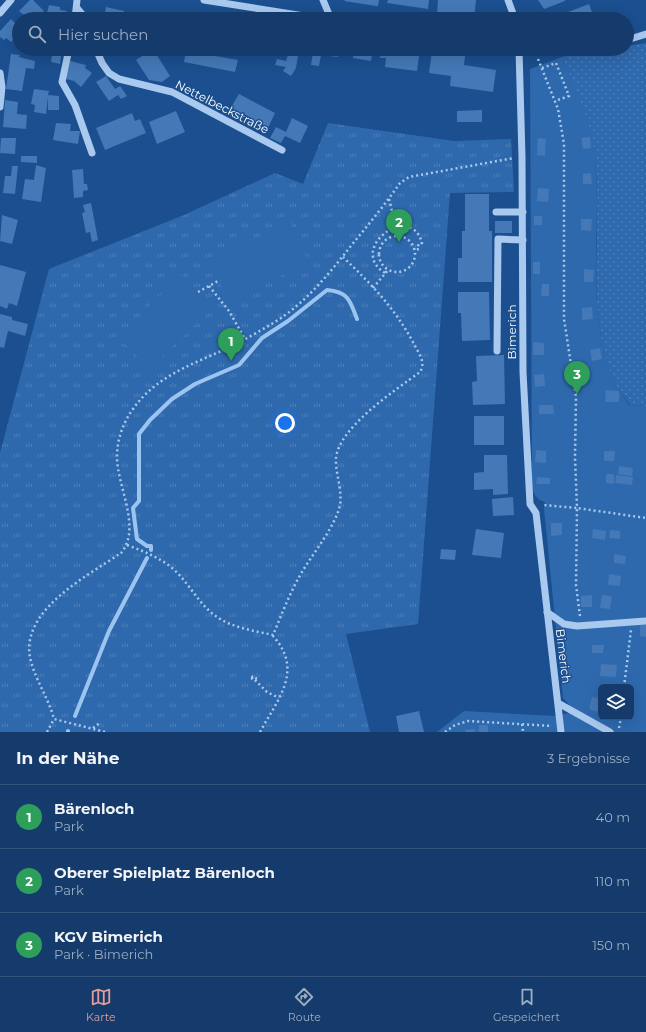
<!DOCTYPE html>
<html lang="de">
<meta charset="utf-8">
<style>
body{margin:0;font-family:Montserrat,sans-serif;background:#214673;color:#f1f3f6}
.controls{position:absolute;right:12px;bottom:12px;display:grid;overflow:hidden;border-radius:6px;box-shadow:0 4px 16px #0002}
.controls button{width:36px;height:36px;display:grid;place-items:center;padding:0;border:0;border-bottom:1px solid #33557e;background:#143b6b;color:#f1f3f6;font:20px sans-serif}
.you{position:absolute;left:285px;top:423px;width:14px;height:14px;margin:-10px;border:3px solid #fff;border-radius:50%;background:#1a73e8;box-shadow:0 0 0 6px #1a73e833}
.badge{display:grid;place-items:center;width:26px;height:26px;border-radius:50%;background:#e69b98;color:#fff;font-size:13px;font-weight:700}
.pin{position:absolute;translate:-50% -33px;filter:drop-shadow(0 1px 2px #0008)}
.pin::after{content:'';position:absolute;top:21px;width:14px;height:12px;background:inherit;clip-path:polygon(0 0,100% 0,50% 100%)}
.list{margin:0;padding:0;list-style:none}
h2{display:flex;justify-content:space-between;align-items:center;height:52px;margin:0;padding:0 16px;font-size:17px}
h2 small{font-size:13px;font-weight:400;color:#9dadc1}
.list li{display:grid;grid-template-columns:26px 1fr auto;gap:12px;align-items:center;box-sizing:border-box;height:64px;padding:0 16px;border-top:1px solid #33557e}
.list b{display:block;font-size:15px;white-space:nowrap}
.list p{margin:0;font-size:13px;white-space:nowrap;color:#9dadc1}
.list em{font-size:13px;font-style:normal;color:#9dadc1}
.icon{flex:none;width:22px;height:22px;fill:none;stroke:currentColor;stroke-width:2;stroke-linecap:round;stroke-linejoin:round}
.map{position:relative;flex:none;width:646px;height:732px;overflow:hidden}
.search{position:absolute;background:#143b6b;box-shadow:0 4px 16px #0002;left:12px;right:12px;top:12px;height:44px;display:flex;align-items:center;gap:10px;box-sizing:border-box;padding:0 14px;border-radius:22px;color:#9dadc1;font-size:15px}
.sheet{height:244px;background:#143b6b}
nav{display:flex;justify-content:space-around;align-items:center;box-sizing:border-box;height:56px;border-top:1px solid #33557e;background:#143b6b;font-size:11px;color:#9dadc1}
nav a{display:grid;justify-items:center;gap:2px}
nav .on{color:#e69b98}
.map>svg:first-child{display:block}
.grass{fill:url(#grass-dots)}
.park{fill:url(#park-tufts)}
.garden{fill:#2e69ad;fill-rule:evenodd}
.lines{fill:none;stroke-linecap:round;stroke-linejoin:round}
.stream{stroke:#9cc4f0;stroke-width:4}
.building{fill:#4478b7}
.path{stroke:#a9c9ee;stroke-width:2.5;stroke-dasharray:2 3;stroke-linecap:butt}
.minor{stroke:#a9c9ee;stroke-width:7}
.labels{text-anchor:middle;stroke-width:3;stroke-linejoin:round;paint-order:stroke}
.street-label{font-size:12px;fill:#fff;stroke:#1b4f8f}
</style>
<div class="map">
<svg width="646" height="732" viewBox="0 0 646 732">
<defs>
<pattern id="grass-dots" width="8" height="8" patternUnits="userSpaceOnUse"><rect width="8" height="8" fill="#2e69ad"/><path d="M2 2h.1M6 6h.1" fill="none" stroke="#4d80b9" stroke-width="1.8" stroke-linecap="round"/></pattern>
<pattern id="park-tufts" width="24" height="20" patternUnits="userSpaceOnUse"><rect width="24" height="20" fill="#2e69ad"/><path d="M3 7l-1-3M5 7V3M7 7l1-3M15 17l-1-3M17 17v-4M19 17l1-3" fill="none" stroke="#4d80b9"/></pattern>
</defs>
<rect width="100%" height="100%" fill="#1b4f8f"/>
<path class="grass" d="M646,43V406L630,405C623,395 615,385 611,374C585,305 603,232 595,160C591,124 575,90 562,57L608,49H627V46Z"/>
<path class="park" d="M328,123L454,141L511,139L514,192L450,193L418,624L346,634L370,732H0V453L49,269L184,215L275,173L303,184Z"/>
<path class="garden" d="M562,57C572,82 589,116 593,142C605,219 583,299 611,373C615,385 623,395 629,405L646,406V732H437L464,711L556,716L569,713L571,707L563,698L544,509L545,502C538,500 533,495 532,487L530,69ZM601,687H631V717H601Z
M290,222L309,263L228,300L210,259Z
M181,274L213,307L149,369L119,337Z"/>
<g class="lines">
<path class="stream" d="M151,550V546H147L137,539L133,508L139,501V434L150,420L172,399L195,384L239,365L262,338L288,321L327,290C349,292 350,301 357,319
M75,716L109,631L147,558
M68,732V731"/>
</g>
<path class="building" d="M30,0H33L44,11L37,19H29L19,11Z
M345,0H379L378,6H376L344,1Z
M388,0H429L428,9L387,3Z
M438,0H476L474,19L437,14Z
M538,0H565V1L544,9Z
M589,4L593,15L610,12L612,19H565L563,14Z
M49,5L60,7V10L67,11L65,19H52L46,17Z
M106,7L124,11V13L130,15L131,12L148,16V19H104Z
M160,12L191,18V19H158Z
M11,19L17,25L19,23V44L14,39L11,42L6,38L4,40L0,37V31Z
M53,49H62L60,64L51,62Z
M153,49L170,76L162,82L149,80L136,60Z
M211,49H243L242,56Z
M289,49H304V52Z
M322,49H339L338,57L321,55L319,66L311,65L313,52L321,53Z
M348,49H373L371,61L353,58V52H348Z
M381,49H420L417,71L385,67L386,58H380Z
M186,51L238,60L235,72L184,62Z
M432,51L465,56L464,65L496,70L493,92L450,86L451,76L429,73Z
M11,54L20,55L19,57L35,61L34,69L26,68L22,91L6,89Z
M288,55L298,56L296,68L291,76L283,71L286,67L275,65L277,59L286,61Z
M70,61L86,65L85,68L92,73L81,87L74,81L66,79Z
M106,76L115,89L120,86L127,96L121,99L118,95L109,101L96,82Z
M34,89L49,91L48,95L59,96V110H48V97L46,114L34,112L35,105L31,104Z
M239,94L275,113L268,128L244,115L240,121L227,114Z
M5,100L18,102L17,114L27,115L26,129L3,127Z
M482,110V122H457V111Z
M176,111L185,132L157,144L149,122Z
M132,113L135,121L140,119L146,133L105,150L96,128Z
M292,118L308,126L300,143L285,136L281,143L270,138L276,127L286,132Z
M56,123L71,124L70,131H80L78,144L53,140Z
M590,137L591,148L583,149L581,138Z
M1,138H16L15,154L0,153Z
M538,138L546,139L545,156L537,155Z
M21,156H37V163L21,162Z
M36,165L46,168L41,202L22,199L25,179L34,180Z
M12,166H18L15,194L3,193L5,176H11Z
M83,169L84,184H87L88,190L83,191V197L74,198L72,170Z
M591,173L592,184H583V174Z
M538,188L549,189L548,202L537,201Z
M465,194H489V231H492V282H458V258H462V231H465Z
M91,203L98,240L92,242L90,232L86,233L82,213L85,212L83,205Z
M2,215L18,220L12,244L0,241Z
M534,216H542V225H534Z
M581,219H592L591,231L581,230Z
M495,221H512V233H495Z
M533,262H540V274H533Z
M0,265L26,272L17,306L9,303L7,309L0,306Z
M584,269L594,270L593,282H584Z
M542,284H549V296H541Z
M458,292H489L490,340L462,341L461,313H458Z
M592,307L593,319L582,320V308Z
M0,314L12,317V320L28,324L25,336L8,331L4,348L0,347Z
M533,342L544,343V355H533Z
M600,348L602,359L592,361L590,350Z
M504,355L505,404L473,405L472,382L477,381L476,356Z
M544,374L545,386L535,387L534,375Z
M606,390L619,391V402H605Z
M539,405H553L554,414H539Z
M474,416H504V445H474Z
M536,450L546,451V463L535,462Z
M604,451H615L614,461H604Z
M484,455H507L508,494L493,495V489L474,490V473L484,472Z
M619,466L633,468L632,476L618,474Z
M606,474H614V484L606,483Z
M616,475L633,477L632,485L615,483Z
M537,477L550,478V484H536Z
M513,497L514,515L493,516L492,499Z
M551,523H562V535L551,536Z
M476,529L504,533L501,558L472,555Z
M593,529L606,531L605,540L592,538Z
M610,530L620,531V539L609,538Z
M441,549L456,550L455,560L440,559Z
M614,554L626,556L625,564L614,563Z
M609,574L621,576L620,586L608,585Z
M592,595V607H581V596Z
M602,595L612,596L610,609L600,608Z
M640,625H646V637L640,636Z
M592,645H604L603,653H592Z
M601,664L617,665L616,677L600,676Z
M592,697L601,699L597,712L589,709Z
M419,711L424,732H399L396,716Z
M479,725H488V732H479Z
M475,729V732H466L465,730Z"/>
<g class="lines">
<path class="path" d="M538,59L558,109L564,144V319L576,397L575,457L577,508L543,505
M542,68L556,63L569,96L555,101
M389,199L398,235
M379 254a18 18 0 1 1 36 0a18 18 0 1 1-36 0Z
M385,273C346,249 411,201 422,243L418,244L419,249L415,250
M209,286L229,311L245,339
M373,288L388,270
M198,292L220,280
M127,545C143,551 158,557 171,567C189,582 198,604 217,617C233,628 255,631 273,635C282,614 290,592 302,572C314,552 330,533 338,512C345,495 335,475 336,458C339,427 397,389 420,372C426,362 419,354 414,344C394,307 373,286 343,257
M580,616L576,585L577,508L646,518
M252 678a2 2 0 1 1 4 0a2 2 0 1 1-4 0Z
M255,680L267,692L279,698
M624,687L631,630
M522,724L523,732
M93,728L101,722
M619,728L621,717
M47,732L54,719
M105,732L54,719C49,700 38,684 32,665C14,613 86,577 121,553C142,528 117,486 117,457C117,439 123,423 133,409C156,376 193,364 228,348C246,339 264,329 281,318C310,298 332,270 354,242C370,223 386,203 400,183L409,177L514,158
M260,732C278,699 304,670 273,636
M445,732L455,725L468,721L552,726"/>
<path class="minor" d="M204,0L323,19
M323,0L331,19
M508,0L515,19
M77,8L86,19
M0,13L11,0
M75,19L77,0
M627,40L646,34
M69,49L62,82L75,105L92,153
M96,49L102,63L109,73L119,79L172,92L282,150
M519,49L522,157L523,372L530,504L536,513L561,732
M530,49L561,52L579,49
M0,73L2,87L0,107
M496,212H523
M497,351L498,239L523,240
M547,612L564,624L577,626L646,621
M558,703L610,732"/>
</g>
<g class="labels">
<g class="street-label">
<text transform="translate(222 107) rotate(27)" y="4">Nettelbeckstraße</text>
<text transform="translate(512 332) rotate(-90)" y="4">Bimerich</text>
<text transform="translate(563 656) rotate(83)" y="4">Bimerich</text>
</g>
</g>
</svg>
<div class="controls">
<button><svg class="icon" aria-label="layers" viewBox="0 0 24 24"><path d="M12 4l9 5-9 5-9-5zM3 14l9 5 9-5"/></svg></button>
</div>
<div class="you"></div>
<div class="pin badge" style="left:231px;top:361px;background:#2e9e5b">1</div>
<div class="pin badge" style="left:399px;top:242px;background:#2e9e5b">2</div>
<div class="pin badge" style="left:577px;top:394px;background:#2e9e5b">3</div>
<div class="search"><svg class="icon" aria-label="search" viewBox="0 0 24 24"><circle cx="10" cy="10" r="6"/><path d="M15 15l6 6"/></svg>Hier suchen</div>
</div>
<section class="sheet">
<h2>In der Nähe<small>3 Ergebnisse</small></h2>
<ul class="list">
<li><span class="badge" style="background:#2e9e5b">1</span><div><b>Bärenloch</b><p>Park</p></div><em>40 m</em></li>
<li><span class="badge" style="background:#2e9e5b">2</span><div><b>Oberer Spielplatz Bärenloch</b><p>Park</p></div><em>110 m</em></li>
<li><span class="badge" style="background:#2e9e5b">3</span><div><b>KGV Bimerich</b><p>Park · Bimerich</p></div><em>150 m</em></li>
</ul>
</section>
<nav>
<a class="on"><svg class="icon" aria-label="map" viewBox="0 0 24 24"><path d="M3 6l6-2 6 2 6-2v14l-6 2-6-2-6 2zM9 4v14M15 6v14"/></svg>Karte</a>
<a><svg class="icon" aria-label="directions" viewBox="0 0 24 24"><path d="M12 3l9 9-9 9-9-9zM9 14v-3h6M13 9l2 2-2 2"/></svg>Route</a>
<a><svg class="icon" aria-label="saved" viewBox="0 0 24 24"><path d="M7 4h10v16l-5-4-5 4z"/></svg>Gespeichert</a>
</nav>
